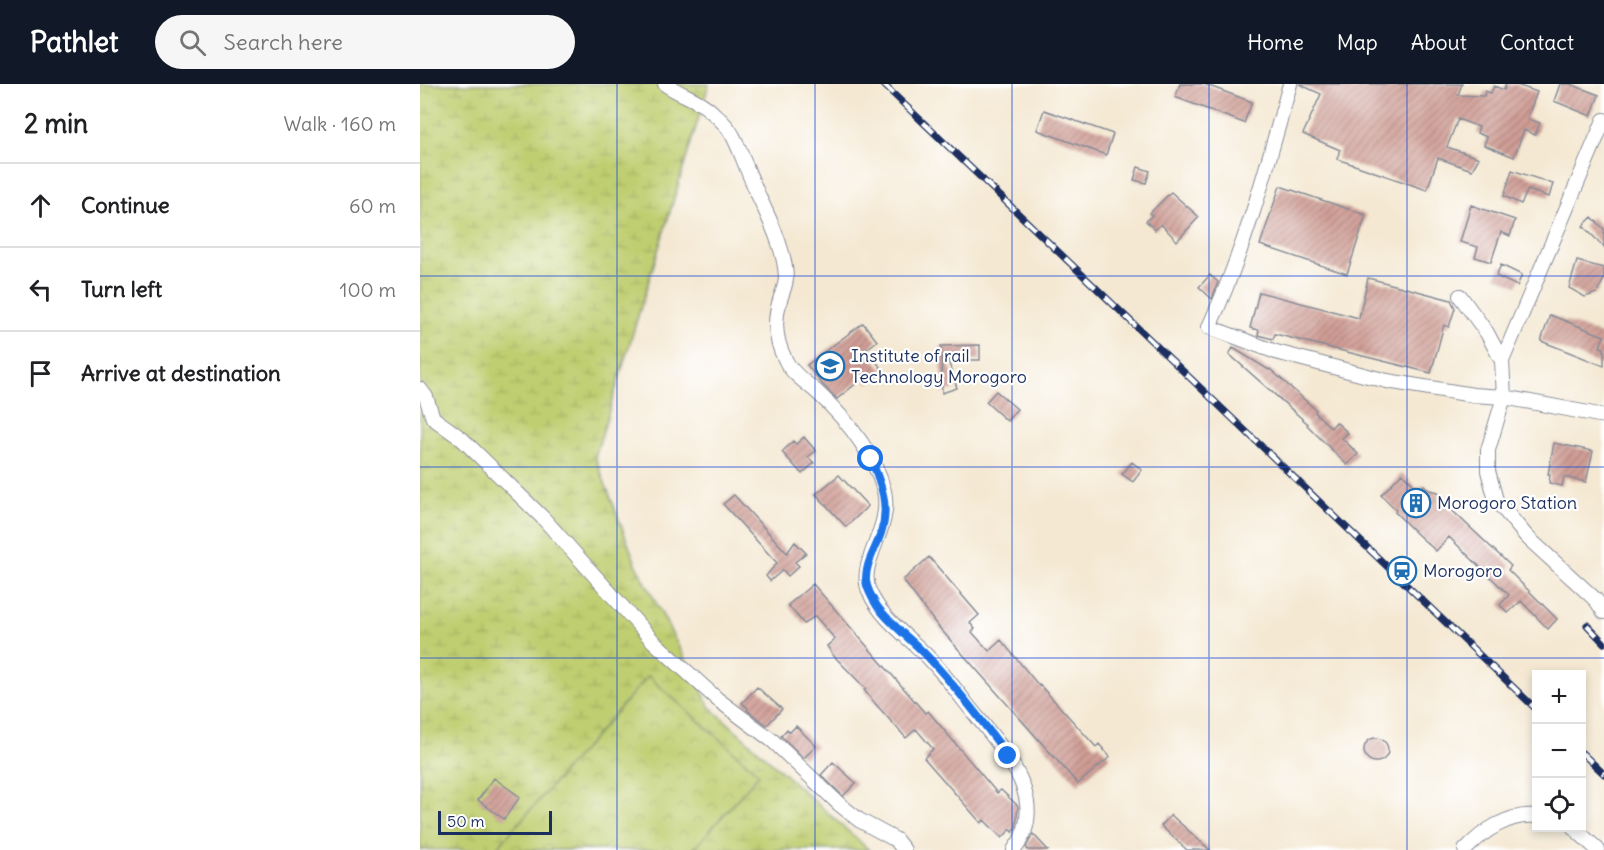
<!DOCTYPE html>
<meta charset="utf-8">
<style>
body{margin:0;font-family:Delius,sans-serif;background:#f6f6f6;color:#202124}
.controls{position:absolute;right:18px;bottom:18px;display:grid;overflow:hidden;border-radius:0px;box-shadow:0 3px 9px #0003}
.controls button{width:54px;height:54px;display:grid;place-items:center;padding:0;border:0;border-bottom:2px solid #e0e0e0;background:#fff;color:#202124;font:30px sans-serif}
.scale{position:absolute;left:18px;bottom:15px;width:114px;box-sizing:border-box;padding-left:6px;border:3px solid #1b2f5e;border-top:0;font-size:16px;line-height:21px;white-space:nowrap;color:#1b2f5e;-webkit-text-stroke:4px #fff;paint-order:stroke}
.stop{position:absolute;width:18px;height:18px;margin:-14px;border:4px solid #1a73e8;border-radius:50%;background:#fff}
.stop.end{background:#1a73e8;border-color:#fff;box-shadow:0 2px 6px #0008}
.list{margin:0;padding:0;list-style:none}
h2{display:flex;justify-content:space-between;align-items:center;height:78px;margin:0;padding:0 24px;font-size:26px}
h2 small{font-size:20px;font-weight:400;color:#757577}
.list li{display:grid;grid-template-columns:39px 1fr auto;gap:18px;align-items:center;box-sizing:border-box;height:84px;padding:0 24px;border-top:2px solid #e0e0e0}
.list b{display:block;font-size:22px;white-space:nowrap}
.list em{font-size:20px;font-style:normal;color:#757577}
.icon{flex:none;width:33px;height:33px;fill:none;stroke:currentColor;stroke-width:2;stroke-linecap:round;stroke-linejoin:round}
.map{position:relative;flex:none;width:1184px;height:766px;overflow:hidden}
header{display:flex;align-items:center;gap:36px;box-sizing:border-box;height:84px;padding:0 30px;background:#111827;color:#fff}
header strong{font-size:28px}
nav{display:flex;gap:33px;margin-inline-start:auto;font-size:21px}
.search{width:420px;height:54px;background:#f6f6f6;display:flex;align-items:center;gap:15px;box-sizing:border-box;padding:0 21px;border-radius:33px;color:#757577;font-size:22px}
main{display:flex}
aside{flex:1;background:#fff}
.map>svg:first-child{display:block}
.wetland{fill:url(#wetland-marsh);stroke:#6d7e67;stroke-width:1.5}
.park{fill:url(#park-crowns);stroke:#6d7e67;stroke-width:1.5}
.building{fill:url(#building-hatch)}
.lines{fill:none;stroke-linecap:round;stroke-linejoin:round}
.street-casing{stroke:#888c98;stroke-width:16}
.street{stroke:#fff;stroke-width:14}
.rail-casing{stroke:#1b2f5e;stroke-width:7}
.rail{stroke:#fff;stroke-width:4.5;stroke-dasharray:14;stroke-linecap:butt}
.route{stroke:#1a73e8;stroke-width:8}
.grid{fill:none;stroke:#1d4ed8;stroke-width:1.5;stroke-opacity:0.55}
.labels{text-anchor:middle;stroke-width:4.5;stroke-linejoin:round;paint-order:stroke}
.poi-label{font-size:18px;fill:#1b2f5e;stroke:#fff;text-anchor:start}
</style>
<header>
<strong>Pathlet</strong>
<div class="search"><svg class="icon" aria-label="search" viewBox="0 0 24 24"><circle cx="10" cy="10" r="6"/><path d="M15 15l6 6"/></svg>Search here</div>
<nav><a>Home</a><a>Map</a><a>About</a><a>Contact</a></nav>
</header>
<main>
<aside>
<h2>2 min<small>Walk · 160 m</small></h2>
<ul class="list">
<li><svg class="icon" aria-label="ahead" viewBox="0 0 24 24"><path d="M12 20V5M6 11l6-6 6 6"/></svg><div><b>Continue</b></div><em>60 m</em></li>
<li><svg class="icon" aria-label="left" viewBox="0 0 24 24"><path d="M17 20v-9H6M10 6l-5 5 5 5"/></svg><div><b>Turn left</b></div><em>100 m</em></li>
<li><svg class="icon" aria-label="arrive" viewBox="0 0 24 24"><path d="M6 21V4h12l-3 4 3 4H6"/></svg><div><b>Arrive at destination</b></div></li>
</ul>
</aside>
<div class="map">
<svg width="1184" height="766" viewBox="0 0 1184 766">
<defs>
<pattern id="wetland-marsh" width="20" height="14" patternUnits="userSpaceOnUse" patternTransform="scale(1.5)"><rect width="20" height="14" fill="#bfce70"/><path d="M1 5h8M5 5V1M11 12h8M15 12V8" fill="none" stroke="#a4b163"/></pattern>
<pattern id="park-crowns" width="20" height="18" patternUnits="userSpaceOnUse" patternTransform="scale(1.5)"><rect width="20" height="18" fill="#bfce70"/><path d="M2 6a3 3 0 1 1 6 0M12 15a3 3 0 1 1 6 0" fill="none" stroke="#a4b163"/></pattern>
<pattern id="building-hatch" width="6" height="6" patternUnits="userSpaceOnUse" patternTransform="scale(1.5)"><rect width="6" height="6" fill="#d09e95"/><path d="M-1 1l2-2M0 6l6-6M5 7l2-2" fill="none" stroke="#a8817d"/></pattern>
</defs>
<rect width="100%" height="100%" fill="#fff"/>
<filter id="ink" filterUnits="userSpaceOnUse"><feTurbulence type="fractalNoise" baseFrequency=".0167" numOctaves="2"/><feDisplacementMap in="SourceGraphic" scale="12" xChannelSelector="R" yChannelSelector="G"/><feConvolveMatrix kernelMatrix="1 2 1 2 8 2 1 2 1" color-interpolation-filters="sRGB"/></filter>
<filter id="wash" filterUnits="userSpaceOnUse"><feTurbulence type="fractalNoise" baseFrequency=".008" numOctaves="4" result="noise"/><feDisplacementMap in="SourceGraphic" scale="24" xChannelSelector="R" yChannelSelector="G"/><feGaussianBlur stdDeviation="1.35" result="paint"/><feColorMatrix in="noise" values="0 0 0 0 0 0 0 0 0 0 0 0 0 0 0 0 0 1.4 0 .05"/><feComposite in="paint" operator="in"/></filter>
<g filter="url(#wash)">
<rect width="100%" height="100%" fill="#f4e8d2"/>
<path class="wetland" d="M0,0H289L175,373L216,480L290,623L449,766H0Z"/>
<path class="park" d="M228,592L339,690L273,766H75Z"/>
<g id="blocks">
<path class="building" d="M760,0H784L832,18L824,39L755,13Z
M879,0H1042L1038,11L1064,12L1065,7L1071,9L1074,2L1084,6L1086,0H1094L1117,8L1107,35L1120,39L1115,51L1104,46L1094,73L1064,61L1067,53L1057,49L1059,43L1038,35L1027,63L1059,74L1052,86L1018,74L1007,106L917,75L920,66L883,50L901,10Z
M1140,0H1150L1179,11L1171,32L1134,17Z
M624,26L693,50L686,71L617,46Z
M718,83L730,87L726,99L714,96Z
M1092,86L1133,100L1129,113L1108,106L1101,120L1084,112Z
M860,102L946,131L927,190L840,161Z
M751,108L779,133L757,157L741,140L735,146L726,137L732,131L730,129Z
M1051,121L1095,136L1090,152L1081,148L1071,178L1055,173L1058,163L1040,158Z
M1172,133L1184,145V163L1163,142Z
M1157,177L1184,184V195L1177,209L1165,213L1149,204Z
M1081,181L1102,191L1097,202L1076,192Z
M790,191L798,198L792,215L779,203Z
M948,194L1031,216L1035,224L1029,243L1024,241L1011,289L855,250L853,255L838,251L839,246L830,244L839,208L939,234Z
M1130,231L1184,252L1180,263L1184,264V282L1121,257Z
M443,239L457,257L447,265L463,287L448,299L443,294L417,315L402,300L387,281Z
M560,261V276H528L537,304L522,309L521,262Z
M813,264L849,286L850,285L896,326L895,328L911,344L916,338L928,349L922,354L938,370L927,381L887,341L888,340L809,270Z
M576,307L597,325L587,337L566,318Z
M384,353L396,367L388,373L394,379L382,390L362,368L373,357L376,360Z
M1134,359L1173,367L1166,398L1144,393L1142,402L1129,399L1130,390H1128Z
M712,378L722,386L713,398L702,390Z
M982,389L998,405L1004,401L1009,406L1018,408L1020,415L1091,482L1088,486L1137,535L1128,545L1101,517L1088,529L1080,521L1089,511L1029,453L1016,467L998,451L975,428L976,426L961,411Z
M419,391L448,422L426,443L396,410Z
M314,411L367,469L375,458L386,469L375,478L379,482L368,492L363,486L350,497L346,492L357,479L303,420Z
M509,473L559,531L550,539L555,545L552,548L569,567L581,556L619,602L620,601L676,663L679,660L690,673L658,700L516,540L483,496Z
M393,500L505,629L508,627L577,709L581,706L598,722L596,743L593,748L591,745L582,754L564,736L561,739L504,674L513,665L496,645L486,654L452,616L444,606L446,605L413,571L407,562L415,555L395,532L384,540L368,521Z
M337,603L362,625L347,641L327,626L328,624L322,619Z
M376,642L396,662L384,674L361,652L367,645L370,648Z
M944 666a12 12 0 1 1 24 0a12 12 0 1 1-24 0Z
M413,678L436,699L423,712L401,691Z
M74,694L100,713L84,735L58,716Z
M751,731L790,766H767L741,742Z
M613,750L628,766H608L606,763Z"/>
</g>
</g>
<g filter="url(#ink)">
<use href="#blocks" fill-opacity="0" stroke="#888c98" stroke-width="1.5"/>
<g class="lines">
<g class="street-casing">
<path id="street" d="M245,0C260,11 279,15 292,28C299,34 309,44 313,52C321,67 326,84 333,99C345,128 365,161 366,194C366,201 362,209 360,216C353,238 355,257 366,277C372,290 388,300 398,309C427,336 454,369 464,407C473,446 435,479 450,509C461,534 486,551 505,570C520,585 533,602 546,619C577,659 634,714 594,766
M870,0C847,83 825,165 789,243L856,268L967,297L1053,311L1084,313L1184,332
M1184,36L1082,277L1084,313L1068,366V387L1076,416L1107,453L1176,516L1184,528
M1040,212L1067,249L1082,277
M0,305L6,313L13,334L42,355L123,434L233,557L297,615L353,657L419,720L439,736L476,756L484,766
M1154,744L1178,766
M1045,766C1063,747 1089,729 1116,732"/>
</g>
<use href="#street" class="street"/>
<g class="rail-casing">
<path id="rail" d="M463,0L1116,625
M1167,541L1184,559
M1162,669L1184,690"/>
</g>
<use href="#rail" class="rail"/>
</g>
</g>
<g class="lines" filter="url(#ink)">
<path class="route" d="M451,375C461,400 470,422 461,449C456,465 445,479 446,497C447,505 452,514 457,522C471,541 492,556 508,573C537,604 563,638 588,672"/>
</g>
<path class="grid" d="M197,0V766M395,0V766M592,0V766M789,0V766M987,0V766M0,192H1184M0,383H1184M0,574H1184"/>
<defs>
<g id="university-ring" transform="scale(1.5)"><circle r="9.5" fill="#fff" stroke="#1f6fb2" stroke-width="1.5"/><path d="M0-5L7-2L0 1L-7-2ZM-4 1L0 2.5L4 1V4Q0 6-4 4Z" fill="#1f6fb2"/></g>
<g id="building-ring" transform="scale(1.5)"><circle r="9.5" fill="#fff" stroke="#1f6fb2" stroke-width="1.5"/><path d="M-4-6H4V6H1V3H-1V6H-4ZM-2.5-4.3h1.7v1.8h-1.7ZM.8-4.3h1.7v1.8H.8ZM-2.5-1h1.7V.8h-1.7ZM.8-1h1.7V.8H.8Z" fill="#1f6fb2"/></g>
<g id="station-ring" transform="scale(1.5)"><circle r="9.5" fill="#fff" stroke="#1f6fb2" stroke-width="1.5"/><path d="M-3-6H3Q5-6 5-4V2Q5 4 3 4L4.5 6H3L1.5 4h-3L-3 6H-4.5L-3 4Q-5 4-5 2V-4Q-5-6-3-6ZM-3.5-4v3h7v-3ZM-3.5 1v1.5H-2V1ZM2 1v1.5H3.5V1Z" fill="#1f6fb2"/></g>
</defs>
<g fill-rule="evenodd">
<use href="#university-ring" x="410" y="282"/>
<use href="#building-ring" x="996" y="419"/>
<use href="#station-ring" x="982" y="487"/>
</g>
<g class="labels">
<g class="poi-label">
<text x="431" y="278">Institute of rail<tspan x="431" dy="21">Technology Morogoro</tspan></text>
<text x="1017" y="425">Morogoro Station</text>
<text x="1003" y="493">Morogoro</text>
</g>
</g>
</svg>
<div class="controls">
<button>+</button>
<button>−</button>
<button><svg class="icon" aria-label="locate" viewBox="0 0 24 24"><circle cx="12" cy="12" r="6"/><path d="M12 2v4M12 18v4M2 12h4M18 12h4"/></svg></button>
</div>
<div class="scale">50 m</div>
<div class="stop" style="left:451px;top:375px"></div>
<div class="stop end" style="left:588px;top:672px"></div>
</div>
</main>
